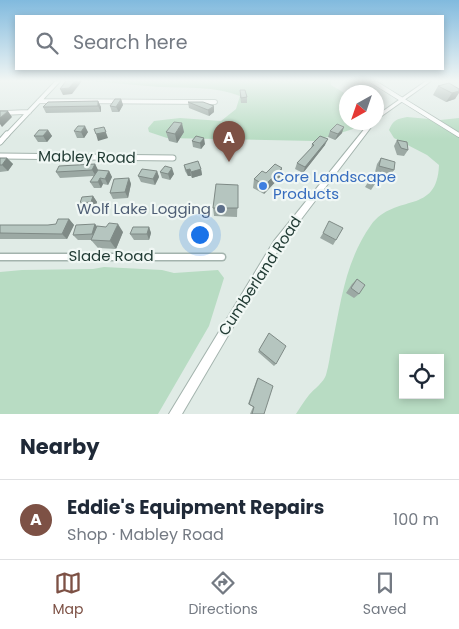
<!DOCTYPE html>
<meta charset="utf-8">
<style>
body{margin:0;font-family:Poppins,sans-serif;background:#f6f6f7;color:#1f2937}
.controls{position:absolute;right:15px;bottom:15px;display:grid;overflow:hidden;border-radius:0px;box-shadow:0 2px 8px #0003}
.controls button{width:45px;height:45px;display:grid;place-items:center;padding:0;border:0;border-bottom:1px solid #e0e1e3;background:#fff;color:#1f2937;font:25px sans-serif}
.compass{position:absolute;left:339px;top:85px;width:45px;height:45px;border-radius:50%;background:#fff;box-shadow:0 2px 8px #0003;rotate:220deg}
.you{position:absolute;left:199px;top:234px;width:18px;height:18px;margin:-12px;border:4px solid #fff;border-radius:50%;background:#1a73e8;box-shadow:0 0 0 8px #1a73e833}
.badge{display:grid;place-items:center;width:32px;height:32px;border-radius:50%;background:#7d5145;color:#fff;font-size:16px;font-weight:700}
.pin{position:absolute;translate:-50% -41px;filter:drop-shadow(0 1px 2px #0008)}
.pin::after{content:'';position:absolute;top:26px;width:18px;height:15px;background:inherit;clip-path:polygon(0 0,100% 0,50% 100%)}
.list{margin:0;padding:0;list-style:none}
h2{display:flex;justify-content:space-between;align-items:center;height:65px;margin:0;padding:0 20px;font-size:21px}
h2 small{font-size:16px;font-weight:400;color:#747a83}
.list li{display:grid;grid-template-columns:32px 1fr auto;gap:15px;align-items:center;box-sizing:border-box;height:80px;padding:0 20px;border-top:1px solid #e0e1e3}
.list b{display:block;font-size:19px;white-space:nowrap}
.list p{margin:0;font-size:16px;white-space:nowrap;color:#747a83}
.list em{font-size:16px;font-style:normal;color:#747a83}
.icon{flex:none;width:28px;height:28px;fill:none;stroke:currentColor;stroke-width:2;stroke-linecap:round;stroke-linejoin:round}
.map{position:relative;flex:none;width:459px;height:414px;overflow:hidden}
.search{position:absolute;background:#fff;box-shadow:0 2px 8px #0003;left:15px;right:15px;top:15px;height:55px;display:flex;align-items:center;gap:12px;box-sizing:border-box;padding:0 18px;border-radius:0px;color:#747a83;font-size:19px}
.sheet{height:145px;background:#fff}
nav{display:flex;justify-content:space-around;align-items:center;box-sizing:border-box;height:70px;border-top:1px solid #e0e1e3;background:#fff;font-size:14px;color:#747a83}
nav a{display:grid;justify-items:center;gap:2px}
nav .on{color:#7d5145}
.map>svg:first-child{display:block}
.green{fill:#b8dcc3;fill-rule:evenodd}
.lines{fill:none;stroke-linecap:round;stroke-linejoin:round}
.minor-far2-casing{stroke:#a3b3ad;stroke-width:5.5}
.minor-far1-casing{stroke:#a3b3ad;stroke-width:7}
.minor-casing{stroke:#a3b3ad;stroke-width:9}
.tertiary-casing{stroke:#a3b3ad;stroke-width:2}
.minor-far2{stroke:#fff;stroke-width:4}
.minor-far1{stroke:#fff;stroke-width:5}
.minor{stroke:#fff;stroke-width:6}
.tertiary{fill:#fff;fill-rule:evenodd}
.wall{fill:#9ca9a4}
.shaded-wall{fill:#7f8a86}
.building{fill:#b5c5bf;stroke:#7f8a86}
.shop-dot{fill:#3f7fe0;stroke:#f0f7f4;stroke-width:2}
.service-dot{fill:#5c6f8a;stroke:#f0f7f4;stroke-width:2}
.labels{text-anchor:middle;stroke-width:4.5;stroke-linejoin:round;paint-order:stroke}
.street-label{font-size:15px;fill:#213b34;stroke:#f0f7f4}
.shop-label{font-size:15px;fill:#366cbe;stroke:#f0f7f4;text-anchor:start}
.service-label{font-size:15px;fill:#4e5e75;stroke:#f0f7f4;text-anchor:end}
</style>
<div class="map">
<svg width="459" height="414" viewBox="0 0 459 414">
<rect width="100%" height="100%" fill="#e0ebe6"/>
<path class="green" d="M90,81H331V85L346,94V122L360,123L353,129L315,141L167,138L149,132L148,128L154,121L180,118L221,121L236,109L240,96C214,86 188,88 160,87C136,85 113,83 90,81Z
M407,117L440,120L459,118V414H296C300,408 304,401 309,395C314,389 324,382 326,375C329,365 330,354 332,345C341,302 345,262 371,225C396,192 437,216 439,165L427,155L394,138L389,130C393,120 397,119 407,117ZM403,358H440V395H403Z
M104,267L162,270L174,273L218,270L224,278L209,326L158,414H0V272L22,270L93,269Z"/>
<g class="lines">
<g class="minor-far2-casing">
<path id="minor-far2" d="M372,81L459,135
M39,101L215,102
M0,113L29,112
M6,136L58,81"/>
</g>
<g class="minor-far1-casing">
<path id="minor-far1" d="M0,142L7,134
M0,156L173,158"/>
</g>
<g class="minor-casing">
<path id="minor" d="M0,257H222"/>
</g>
<g class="tertiary-casing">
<path id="tertiary" d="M426,81H431L376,120V116Z
M370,122H375L280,247L182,414H169L274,241Z"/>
</g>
<use href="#minor-far2" class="minor-far2"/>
<use href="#minor-far1" class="minor-far1"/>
<use href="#minor" class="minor"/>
<use href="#tertiary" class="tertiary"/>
</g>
<path class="wall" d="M438,86L459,89L455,99L446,102L433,95Z
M240,90L247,97V103H241L240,96Z
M121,99L123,105L119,112H112L110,106Z
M98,101L101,107V112L46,113L43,107Z
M188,102L214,106V112L209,116L189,108Z
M48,130L52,136L47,142H38L34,136Z
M74,131L88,132L84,138H77Z
M330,131L342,133L335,140L328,137Z
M166,132H184L177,143L169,141Z
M397,140L408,150L404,156L397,155L394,146Z
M192,141L205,144L201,149L193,147Z
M312,144L325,145L303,173L295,169L297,163L311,149Z
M0,158H7L13,164L8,171L0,172Z
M381,158L394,170L389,176L375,172L377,164Z
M95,164L98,170L109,171L112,177L108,185L103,184L101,188H94L90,182L94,176L60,178L56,172Z
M184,165L201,169L202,175L192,178L191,176H188L185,171Z
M282,168L280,177L264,194L253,188L254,179Z
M157,171L159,177L155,185L141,182L138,176Z
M160,172L174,174L170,180L162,178Z
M372,176L379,178L371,190L365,187Z
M129,178L131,184L128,198L113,199L110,193Z
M238,185L237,217L214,216L213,208Z
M93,196L97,202L95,208L84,209L80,203Z
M69,219L74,225L67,239H0V225H48L56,224Z
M95,224L97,226L123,232L116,249L98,248L91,240H78L73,235Z
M149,227L151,233L149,240H134L130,234Z
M323,233L336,240L333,245L320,238Z
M357,279L359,294L354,298L346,293L352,284Z
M269,333L276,364L274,366L258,352Z
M258,378L264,414H250L253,407L248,404L257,379Z"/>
<path class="shaded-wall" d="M75,81H82L72,94L63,95L60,89Z
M459,91V93L455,99L446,102L452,93Z
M121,99L123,105L119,112L116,107Z
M98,101L101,107V112L98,106Z
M214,106V112L209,116L208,110Z
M8,111L12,117L2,127L0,124V118Z
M182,123L184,132L177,143L175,134Z
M85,126L88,132L84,138L81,132Z
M104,127L108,138L98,141L96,134Z
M344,127L342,133L335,140L338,134Z
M48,130L52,136L47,142L43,136Z
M204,138L205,144L201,149L200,143Z
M328,139L325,145L303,173L305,167Z
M7,158L13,164L8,171L2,165Z
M95,164L98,170L96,176L92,170Z
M172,168L174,174L170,180L168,174Z
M282,168L280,177L264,194L265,185Z
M190,169L191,176H188L186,170Z
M201,169L202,175L192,178L191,172Z
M109,171L112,177L108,185L105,179Z
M157,171L159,177L155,185L153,179Z
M100,178L103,184L101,188L98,182Z
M129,178L131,184L128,198L125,192Z
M93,196L97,202L95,208L91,202Z
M69,219L74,225L67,239L62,234Z
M95,224L99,230L96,239L92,234Z
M118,224L123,232L116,249L110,241Z
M149,227L151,233L149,240L147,234Z"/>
<path class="building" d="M66,81H75L69,88L60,89Z
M449,83L459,89V91L452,93L438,86Z
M240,90H245L247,97L241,98Z
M115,99H121L116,107L110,106Z
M98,101V106L43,107L48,102Z
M188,102H203L214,106L208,110Z
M0,111H8L0,118Z
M174,122L182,123L175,134L166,132Z
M337,124L344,127L338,134L330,131Z
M78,126H85L81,132L74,131Z
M104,127L106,132L96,134L94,129Z
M39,130H48L43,136H34Z
M196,136L204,138L200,143L192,141Z
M320,136L328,139L305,167L297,163L314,145L312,144Z
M397,140L407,142L408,150L401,148Z
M0,158H7L2,165H0Z
M381,158L395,162L394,170L379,166Z
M198,161L201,169L191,172L190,169L186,170L184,165Z
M95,164L92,170L56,172L59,166Z
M275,164L282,168L265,185L254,179L262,171L266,173Z
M165,166L172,168L168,174L160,172Z
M142,169L157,171L153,179L138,176Z
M98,170L109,171L105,179L100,178L98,182H90Z
M372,176L379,178L375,184L369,181Z
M129,178L125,192L110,193L114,179Z
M216,184L238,185V208H213Z
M93,196L91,202L80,203L82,197Z
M58,219H69L62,234L0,233V225H48L56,224Z
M329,221L343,228L336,240L323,233Z
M109,223L118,224L110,241L91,240L97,226L106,227Z
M95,224L92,234L73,235L76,225Z
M133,227H149L147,234H130Z
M357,279L365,285L359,294L351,288Z
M269,333L286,346L276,364L259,350Z
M258,378L273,386L264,414H252L254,407L249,404Z"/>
<linearGradient id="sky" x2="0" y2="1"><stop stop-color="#81bade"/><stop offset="0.58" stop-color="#f1f6f4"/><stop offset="1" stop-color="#f1f6f4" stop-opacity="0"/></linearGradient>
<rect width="459" height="139" fill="url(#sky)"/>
<circle class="shop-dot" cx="263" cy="186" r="5"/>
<circle class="service-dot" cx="221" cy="209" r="5"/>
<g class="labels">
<g class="street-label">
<text transform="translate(87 157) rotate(1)" y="5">Mabley Road</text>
<text x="111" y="261">Slade Road</text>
<text transform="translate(260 276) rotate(-57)" y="5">Cumberland Road</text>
</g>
<g class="shop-label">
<text x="273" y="182">Core Landscape<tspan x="273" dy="17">Products</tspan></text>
</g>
<g class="service-label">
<text x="211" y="214">Wolf Lake Logging</text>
</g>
</g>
</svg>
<div class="controls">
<button><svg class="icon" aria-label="locate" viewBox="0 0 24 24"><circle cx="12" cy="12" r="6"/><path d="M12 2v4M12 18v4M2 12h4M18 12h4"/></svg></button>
</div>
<svg class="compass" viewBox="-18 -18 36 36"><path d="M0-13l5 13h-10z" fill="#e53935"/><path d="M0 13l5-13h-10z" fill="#747a83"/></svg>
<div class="you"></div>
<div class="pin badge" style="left:229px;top:162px">A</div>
<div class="search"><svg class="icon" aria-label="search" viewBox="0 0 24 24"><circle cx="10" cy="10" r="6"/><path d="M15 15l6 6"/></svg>Search here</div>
</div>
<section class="sheet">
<h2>Nearby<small></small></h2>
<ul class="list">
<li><span class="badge">A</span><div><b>Eddie's Equipment Repairs</b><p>Shop · Mabley Road</p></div><em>100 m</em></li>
</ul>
</section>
<nav>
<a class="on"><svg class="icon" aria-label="map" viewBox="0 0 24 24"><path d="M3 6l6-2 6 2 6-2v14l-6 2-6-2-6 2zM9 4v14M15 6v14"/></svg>Map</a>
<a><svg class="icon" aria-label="directions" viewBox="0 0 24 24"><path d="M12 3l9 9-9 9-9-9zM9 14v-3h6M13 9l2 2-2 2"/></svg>Directions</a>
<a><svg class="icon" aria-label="saved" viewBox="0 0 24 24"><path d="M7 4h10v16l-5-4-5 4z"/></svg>Saved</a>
</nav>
